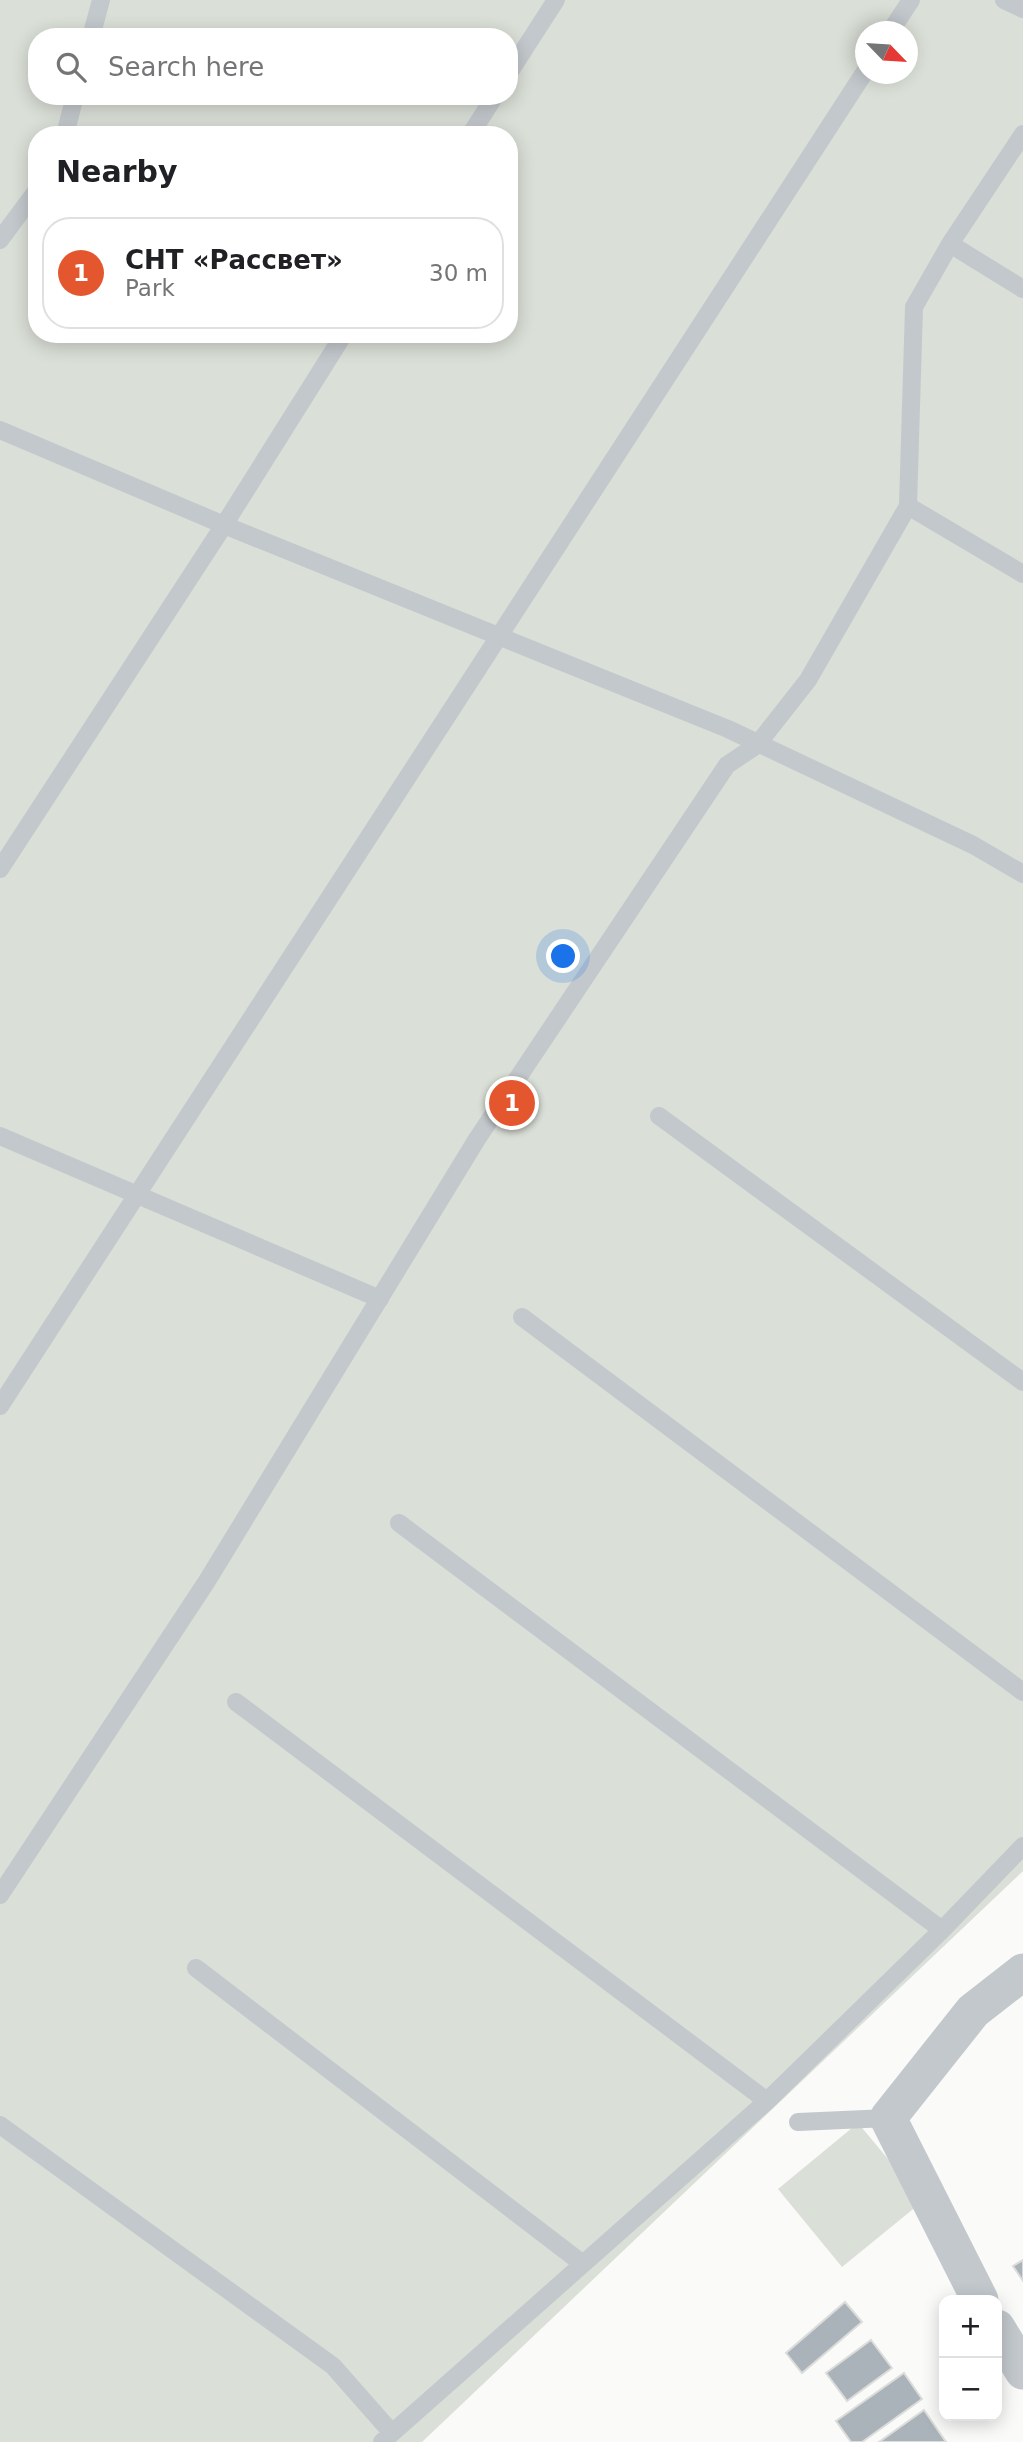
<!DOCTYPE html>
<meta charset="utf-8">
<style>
body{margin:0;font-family:"DejaVu Sans",sans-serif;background:#f2f2f2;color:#202124}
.controls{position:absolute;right:21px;bottom:21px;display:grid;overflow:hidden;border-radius:14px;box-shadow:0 4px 18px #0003}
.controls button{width:63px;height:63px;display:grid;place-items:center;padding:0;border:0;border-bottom:2px solid #e0e0e0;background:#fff;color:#202124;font:35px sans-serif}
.compass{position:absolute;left:855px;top:21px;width:63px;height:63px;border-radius:50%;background:#fff;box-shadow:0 4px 18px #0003;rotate:115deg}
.you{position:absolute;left:564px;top:957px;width:24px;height:24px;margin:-18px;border:5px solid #fff;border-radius:50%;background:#1a73e8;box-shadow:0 0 0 10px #1a73e833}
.badge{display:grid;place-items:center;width:46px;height:46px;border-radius:50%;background:#e4572e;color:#fff;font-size:23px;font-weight:700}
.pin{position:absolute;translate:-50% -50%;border:4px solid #fff;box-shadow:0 2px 7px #0006}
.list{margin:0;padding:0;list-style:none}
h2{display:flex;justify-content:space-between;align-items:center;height:91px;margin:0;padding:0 28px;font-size:30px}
h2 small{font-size:23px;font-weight:400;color:#757577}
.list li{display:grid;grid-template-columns:46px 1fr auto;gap:21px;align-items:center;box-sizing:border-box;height:112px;margin:0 14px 14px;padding:0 14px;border:2px solid #e0e0e0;border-radius:28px}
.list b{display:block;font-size:26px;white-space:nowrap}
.list p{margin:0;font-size:23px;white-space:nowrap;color:#757577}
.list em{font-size:23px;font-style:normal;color:#757577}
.icon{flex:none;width:38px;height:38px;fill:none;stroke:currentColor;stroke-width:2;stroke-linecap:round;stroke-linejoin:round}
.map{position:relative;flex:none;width:1023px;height:2442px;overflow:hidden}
.search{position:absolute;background:#fff;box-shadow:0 4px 18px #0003;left:28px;top:28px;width:490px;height:77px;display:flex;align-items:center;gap:18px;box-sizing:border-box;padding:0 24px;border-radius:28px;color:#757577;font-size:26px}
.panel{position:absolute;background:#fff;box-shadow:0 4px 18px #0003;left:28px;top:126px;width:490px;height:217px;border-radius:28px}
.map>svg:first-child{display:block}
.green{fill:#dadfd7;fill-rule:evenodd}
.building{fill:#aab3b9;stroke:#dcdcda;stroke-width:2}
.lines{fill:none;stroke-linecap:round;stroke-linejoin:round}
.service{stroke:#c3c8cc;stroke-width:18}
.minor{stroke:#c3c8cc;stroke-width:37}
</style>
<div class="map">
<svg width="1023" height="2442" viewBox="0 0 1023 2442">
<rect width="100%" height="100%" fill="#fafaf8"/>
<path class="green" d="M0,0H1023V1871L422,2442H0ZM866,32H908V74H866ZM37,37H509V96H37ZM37,135H509V334H37Z
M858,2123L923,2201L842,2267L778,2189Z"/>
<path class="building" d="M1023,2260V2281L1013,2266Z
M845,2302L862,2322L802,2373L786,2353Z
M871,2340L892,2368L847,2401L826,2373Z
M904,2373L922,2399L862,2442H851L836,2421Z
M924,2410L946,2442H879Z"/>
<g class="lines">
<path class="service" d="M1004,0L1023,9
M890,32L911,0
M91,37L101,0
M509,73L556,0
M65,135L75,96
M470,135L495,96
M0,240L37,190
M950,244L1023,289
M0,430L224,525L728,729L973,845L1023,874
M908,506L1023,574
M0,869L224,525L344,334
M659,1116L1023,1382
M0,1136L380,1299
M522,1317L1023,1692
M0,1406L866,70
M399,1523L942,1930
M236,1702L767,2101
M0,1895L207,1581L477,1139L727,765L757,745L808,680L908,506L914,307L950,244L1023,134
M196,1968L583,2264
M798,2122L888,2118
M0,2125L333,2366L392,2433
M382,2442L767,2101L942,1930L1023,1846"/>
<path class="minor" d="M980,2300L888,2118L973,2011L1023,1972
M997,2328L1023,2371"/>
</g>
</svg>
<div class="controls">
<button>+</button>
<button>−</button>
</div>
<svg class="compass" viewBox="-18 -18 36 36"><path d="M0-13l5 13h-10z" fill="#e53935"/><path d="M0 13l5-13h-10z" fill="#757577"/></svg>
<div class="you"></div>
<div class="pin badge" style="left:512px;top:1103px">1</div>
<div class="search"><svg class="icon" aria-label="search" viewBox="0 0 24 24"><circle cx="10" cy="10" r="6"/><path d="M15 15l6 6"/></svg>Search here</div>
<section class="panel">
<h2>Nearby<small></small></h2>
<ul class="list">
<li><span class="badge">1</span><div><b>СНТ «Рассвет»</b><p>Park</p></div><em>30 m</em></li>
</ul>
</section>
</div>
